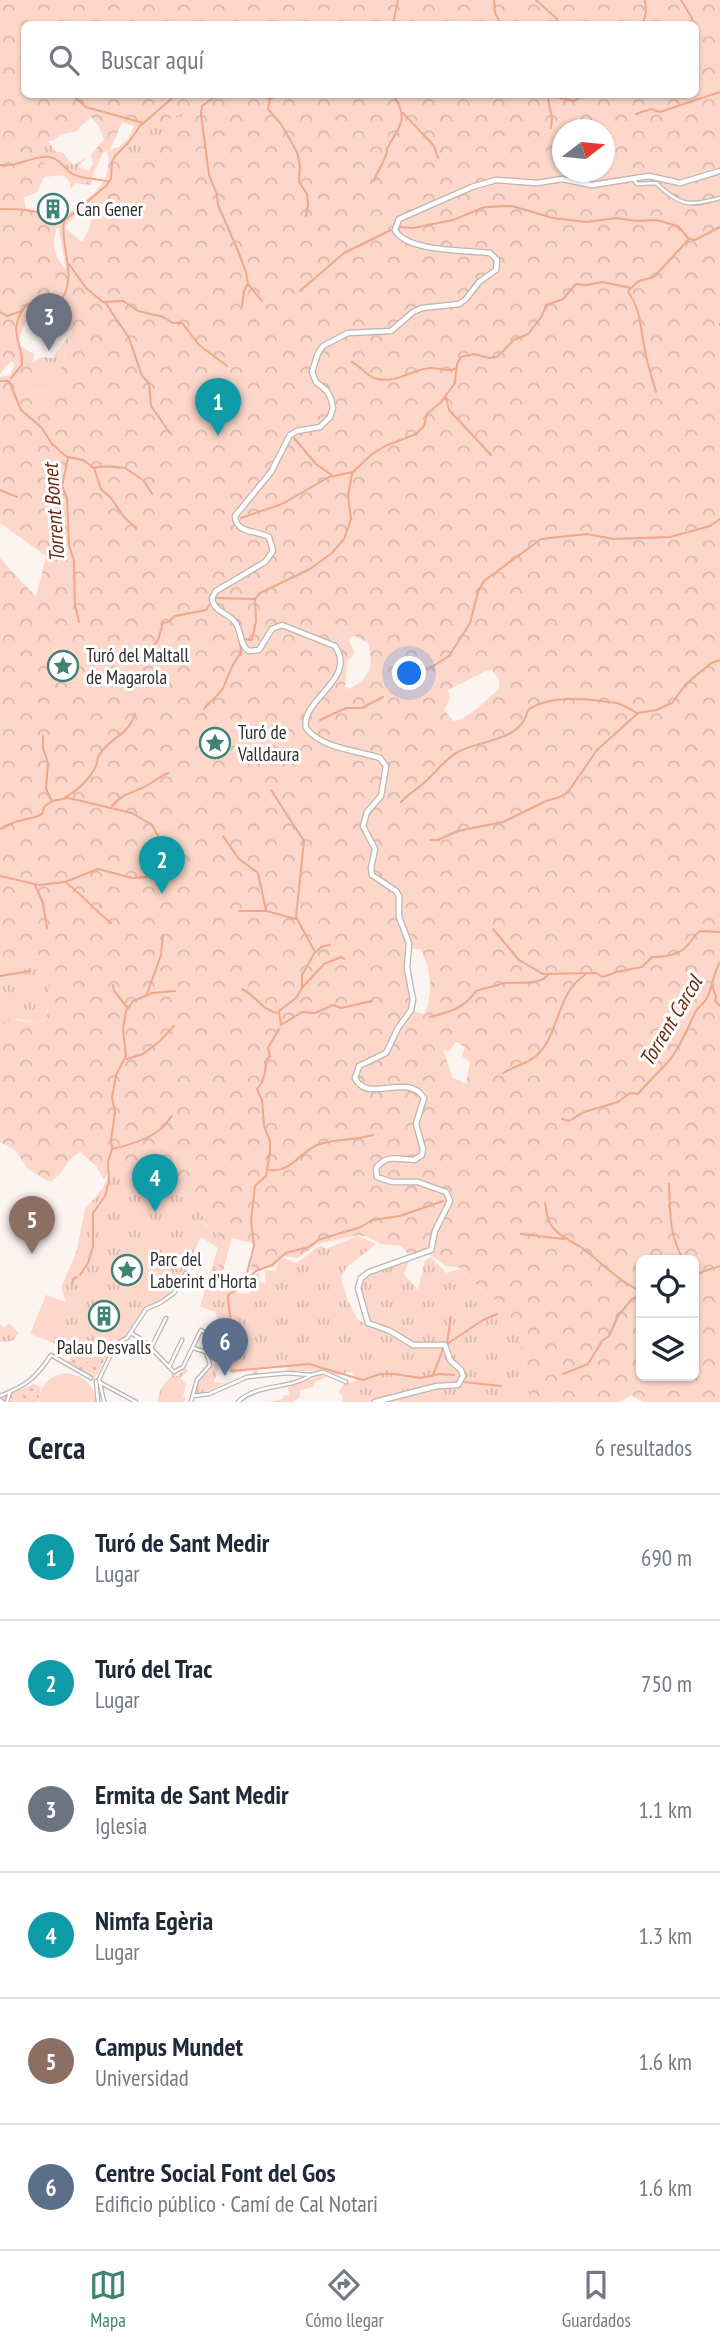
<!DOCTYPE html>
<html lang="es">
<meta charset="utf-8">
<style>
body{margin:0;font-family:"PT Sans Narrow",sans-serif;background:#f6f6f7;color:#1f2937}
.controls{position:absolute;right:21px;bottom:21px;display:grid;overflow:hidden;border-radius:10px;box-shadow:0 2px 5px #0004}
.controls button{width:63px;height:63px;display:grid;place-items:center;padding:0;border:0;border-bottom:2px solid #e0e1e3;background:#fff;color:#1f2937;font:35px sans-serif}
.compass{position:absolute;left:552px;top:119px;width:63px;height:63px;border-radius:50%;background:#fff;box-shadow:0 2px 5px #0004;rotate:74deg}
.you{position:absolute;left:410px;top:674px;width:24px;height:24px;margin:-18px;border:5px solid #fff;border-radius:50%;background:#1a73e8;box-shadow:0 0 0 10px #1a73e833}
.badge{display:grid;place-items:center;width:46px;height:46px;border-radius:50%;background:#408274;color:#fff;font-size:23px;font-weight:700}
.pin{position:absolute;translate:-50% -58px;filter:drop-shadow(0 2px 4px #0008)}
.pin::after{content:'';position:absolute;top:37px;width:24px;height:21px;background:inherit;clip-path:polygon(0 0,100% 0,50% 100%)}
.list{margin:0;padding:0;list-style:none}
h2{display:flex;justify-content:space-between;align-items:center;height:91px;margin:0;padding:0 28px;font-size:30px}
h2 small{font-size:23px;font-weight:400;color:#747a83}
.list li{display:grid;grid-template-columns:46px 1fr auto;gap:21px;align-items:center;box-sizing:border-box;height:126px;padding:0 28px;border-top:2px solid #e0e1e3}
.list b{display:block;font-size:26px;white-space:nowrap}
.list p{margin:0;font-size:23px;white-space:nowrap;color:#747a83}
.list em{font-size:23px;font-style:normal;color:#747a83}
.icon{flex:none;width:38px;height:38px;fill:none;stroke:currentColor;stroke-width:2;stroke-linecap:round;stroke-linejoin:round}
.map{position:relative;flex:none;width:720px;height:1402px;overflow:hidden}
.search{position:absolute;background:#fff;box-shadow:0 2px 5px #0004;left:21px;right:21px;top:21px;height:77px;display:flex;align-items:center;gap:18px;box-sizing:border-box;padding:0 24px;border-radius:10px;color:#747a83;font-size:26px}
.sheet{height:847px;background:#fff}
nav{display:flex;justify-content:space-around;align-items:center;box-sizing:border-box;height:98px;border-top:2px solid #e0e1e3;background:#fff;font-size:19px;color:#747a83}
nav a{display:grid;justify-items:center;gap:4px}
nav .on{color:#408274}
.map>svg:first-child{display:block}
.grass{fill:url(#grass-tufts)}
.forest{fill:url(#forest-crowns);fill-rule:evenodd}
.garden{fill:url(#garden-dots)}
.pitch{fill:#fcd7ca}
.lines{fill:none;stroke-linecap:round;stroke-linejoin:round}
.stream{stroke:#f1a78c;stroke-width:2}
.street-casing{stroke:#bcb5b2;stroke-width:5}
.secondary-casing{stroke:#bcb5b2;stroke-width:7}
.street{stroke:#fff;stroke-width:2.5}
.secondary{stroke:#fff;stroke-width:4.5}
.labels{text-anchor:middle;stroke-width:6;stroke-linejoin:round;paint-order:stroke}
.poi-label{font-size:19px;fill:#312e2d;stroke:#fff;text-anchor:start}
.water-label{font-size:21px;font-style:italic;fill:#6b2a0f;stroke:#fff}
</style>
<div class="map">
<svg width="720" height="1402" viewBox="0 0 720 1402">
<defs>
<pattern id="grass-tufts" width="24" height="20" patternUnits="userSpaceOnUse" patternTransform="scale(1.75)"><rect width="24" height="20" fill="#fcd7ca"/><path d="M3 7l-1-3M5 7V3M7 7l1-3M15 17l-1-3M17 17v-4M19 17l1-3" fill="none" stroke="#d8b9ae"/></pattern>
<pattern id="forest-crowns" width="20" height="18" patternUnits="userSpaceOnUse" patternTransform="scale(1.75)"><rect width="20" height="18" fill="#fcd7ca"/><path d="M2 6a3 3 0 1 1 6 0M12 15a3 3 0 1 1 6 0" fill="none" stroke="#d8b9ae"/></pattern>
<pattern id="garden-dots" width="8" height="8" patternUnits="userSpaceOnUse" patternTransform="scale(1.75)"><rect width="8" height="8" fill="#fcd7ca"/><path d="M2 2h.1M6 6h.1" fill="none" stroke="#d8b9ae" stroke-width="1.8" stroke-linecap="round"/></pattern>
</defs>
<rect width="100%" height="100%" fill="#fcf4f1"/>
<path class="grass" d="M189,110L148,159L134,160L111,156C110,165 110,181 106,189C98,206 73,212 65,228L71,276L66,270L58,225L62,216L58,217L66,210L68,213C91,197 115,182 107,150L119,147L128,139L134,126L144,129Z
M41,141H48L55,151L63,153L73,165L87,157L78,167L94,172L91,185L75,183L70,190V182L63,175L44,177L48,169L39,154Z
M71,333L60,371V391L26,392L28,383L47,371L31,366L32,362L42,357L52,358Z
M37,955L43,957L48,962L51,976L47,1017L39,1023L17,1019L0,1026V981C16,976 23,963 37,955Z
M121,1161L194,1204L207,1222L205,1227L216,1231L223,1242L217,1273L222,1274V1277L242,1283L245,1286L239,1291L234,1289L238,1293L249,1294L255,1283L252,1277L259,1272L260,1281L266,1284L265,1270L275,1271L281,1257L297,1263L320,1245L326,1249L358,1236L376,1244L346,1268L341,1278L347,1299L358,1320L414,1347L443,1346L449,1362L462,1374L460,1382L438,1384L368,1402H343V1396L339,1392L344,1384L357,1381L352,1372L336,1375L323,1371H289L286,1367L255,1370L258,1371V1374H253V1370L233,1374L221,1361L214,1382L225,1383L204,1393H196L198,1382L215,1364V1354L227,1342L215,1312L200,1306L218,1248L201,1237L178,1286L162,1301L146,1309L126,1337L118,1341L114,1339L97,1368L51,1342L66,1302L61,1287L76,1254L85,1209L103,1188L113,1163Z
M431,1257L446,1273L463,1268C474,1290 499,1298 512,1319C525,1342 521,1370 530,1393L556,1402H383L441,1387H458L465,1381L464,1371L452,1360L450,1348L447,1343H412L368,1320C366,1310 359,1296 361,1286C362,1269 396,1265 409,1261L404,1274L418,1290L425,1260Z
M9,1323L19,1333L12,1341L0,1342V1324L4,1328Z
M186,1368L188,1371L180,1378L186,1384L183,1397L186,1398L184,1402H157L161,1388L173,1374L177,1376Z
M323,1374L328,1376L314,1383V1387L300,1390V1397L293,1402H269L283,1399V1396L289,1395L288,1387Z"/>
<path class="forest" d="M0,0H720V1402H643L631,1395L620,1402H556L530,1394C521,1370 525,1342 512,1319C499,1298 475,1290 463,1268L446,1266L425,1251L409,1254L401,1246L380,1244L368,1237L358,1235L318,1244L298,1258L283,1256L274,1267L253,1271L250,1270L255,1247L252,1243L232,1238L222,1274H217L223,1242L216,1231L206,1227L207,1222L194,1204L121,1161L113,1163L104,1180L96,1166L80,1152C67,1158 63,1175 50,1182L28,1169L16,1151L0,1142V1026C18,1012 32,1028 43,1021C51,1014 47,1004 48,994C49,980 55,961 37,955C23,963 16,976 0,981V558L36,597L46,556L0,523V377L10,375L15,364L11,361L0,374ZM24,24H696V94H24ZM187,111L148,159L134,160L111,156L106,189L92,203L90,227L82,242L65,228L71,275C50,254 50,241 63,215L44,221L39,211L26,208L24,198L37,192L48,169L39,154L41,141H52L62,134L75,132L91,117L98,125L104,139L91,155L93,163L89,171L94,172L103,153L111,148L122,122L145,130ZM562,130H604V172H562ZM25,322C45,333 49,340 72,330L60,372V391L26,392L28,383L48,371L32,366L34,354L17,344ZM355,636L368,643C374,666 371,678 349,689L345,687L347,661L355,653L349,641L350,637ZM492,670L499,679V689L475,710L461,719L453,721L444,710L450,698L448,690L486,671ZM221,732L225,734L219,747L209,748L201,741V735ZM411,949H420C432,969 433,992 425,1014L415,1012L409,968ZM456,1042L465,1047L462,1056L470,1062L466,1084L453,1078L443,1050L449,1051ZM641,1260H694V1376H641Z"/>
<path class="garden" d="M109,1347V1352L95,1378L67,1363L73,1354L97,1368Z
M34,1384L41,1387L38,1402H0V1398Z"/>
<path class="pitch" d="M46,1295L66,1302L51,1342L30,1334Z
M66,1373C84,1375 94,1385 96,1402H39C40,1385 50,1375 66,1373Z"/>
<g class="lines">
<path class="stream" d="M494,0L495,13L501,24
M536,0L557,19V24
M681,0L692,18V24
M393,24L398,0
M643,24L646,12L645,0
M71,94L86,107L143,123
M219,94L202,106L201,114L209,175L217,195L218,205L238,251L246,272L248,284L262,301
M257,94L271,99L278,94
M542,94L574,101L586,94
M548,98L552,119L551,128
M270,99L268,109L281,124L297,152L300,165L299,182L307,194L308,205L306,216
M403,113L434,146L438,158
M636,114L651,109L660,112L720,92
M0,165C17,168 33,155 49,157C59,158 64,168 71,173C82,180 97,178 109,182
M374,181C377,172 383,164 386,155C389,147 384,153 389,145C402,123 408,118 393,94
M0,209C14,209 45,209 53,221H64
M399,227L413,228L453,220L485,207L512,206L553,218L587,222L616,218L636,221L656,220L678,226L688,238
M690,239L695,240L720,227
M69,264L86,288L103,302L123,301L138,311L163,317L173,323H182L199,345L227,366
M630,289L628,292C642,310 641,335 646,356C648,367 653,380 656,392
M300,291L344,253L391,230
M105,302L129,338L142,376L149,383L151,406L170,433
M242,306L244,291L247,285
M0,312L7,316L22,311
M720,325V324
M352,362C360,366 366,375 374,378C394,385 411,370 429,368C440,367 447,373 457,368
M11,378L22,365C23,341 7,333 24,308C35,294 59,313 66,291C74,268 60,243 64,221L107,185L111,179L112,162L115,156L129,142L140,126L177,94
M0,381H9L21,410L41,427L52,444L68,458L62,486L67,498L69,545L74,561L75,605L79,622
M446,397L449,410L491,455
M294,438L316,464L333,476
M68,457L83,460L94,468C104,465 115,467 125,468L144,481L152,494
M94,468L101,489L111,498L124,517L136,528
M0,490L17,497
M241,518L282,504L329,477L353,472L371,455L385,446L416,434L424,426L427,414L441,402L455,383L457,364L461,357L474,354L489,358L497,357L514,340L528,334L542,316L546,305L563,299L576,284L587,285L602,282L631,288L639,281L654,277L689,239
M216,598L255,599L260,593L310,569L332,553L344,539L351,519L348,495L352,474
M244,639L252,640L256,621L255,599
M149,651L158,640L163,623L168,622L175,616L206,610L209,605
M408,682L449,656L470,623L478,592L484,581L541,539L587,534L613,539L670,537L710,526L720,519
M204,709C209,701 218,697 223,688C229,675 231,664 241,653L240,639
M638,713L656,710L672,703L686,684L711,663L720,660
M320,720L346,708H362L383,697
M43,736V748L48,763L46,789L52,801
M271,790L304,841L296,917L315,952L302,975V988L296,998L279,1011L281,1025L302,1012L315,1013L333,1005L341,1008L372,1001
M64,798C78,790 89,781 96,766C98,760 97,756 102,751C115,735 128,735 135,714
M401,802C409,793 418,789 426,781C437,771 445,759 458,752C482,739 521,742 528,710C550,694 590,699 617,703C624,705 631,710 637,713
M112,806C121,795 130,793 142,788C151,784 159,777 168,773
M0,829L15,822L35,817L42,814L44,807L52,801L68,798L132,813L152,825L160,840
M223,836L239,859L258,873L266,911L296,919
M430,840H438L458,831L503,822L546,801L560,797L568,792L597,750L637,714
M0,876L39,885L65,882L98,869L132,878L146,877
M65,882C82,894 94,910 111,923
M35,885L43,903L47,928
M239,911H266
M493,929L519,960L543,974L596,973L603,977L616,972L642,967L652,957C662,957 676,956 685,948C691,943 693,936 700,931L720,932
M316,952L321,947L330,945
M0,976L30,971
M113,985L114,991L127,1007
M712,986L716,997L715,1001L720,1006
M302,988L324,964L341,957L344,959
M242,989C255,995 262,1010 277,1013
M147,994L161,955L163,935
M430,1017C449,1012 464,1009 476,991C484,988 491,987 498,985C513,979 536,988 548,975
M127,1059L143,1054L160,1041L174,1026
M503,1073C513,1067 529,1063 537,1055C561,1032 556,993 585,975
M562,1119L569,1121L584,1112L618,1102L630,1093L638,1094C647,1083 659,1072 668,1062C676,1053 689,1026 694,1015C696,1008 704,1004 707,998C713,986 713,973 720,962
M112,1149C129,1145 147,1140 161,1129C166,1125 168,1120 172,1116
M269,1170C291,1173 299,1153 317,1145C335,1138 355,1141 373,1135
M669,1184C670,1209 669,1238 684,1260
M545,1203C547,1212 547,1222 554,1229C562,1238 572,1241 582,1248C600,1261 620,1283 641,1291
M521,1234L564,1239
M80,1275L88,1263L93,1246V1213L105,1196L109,1180L108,1162L112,1149L111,1140L115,1112L112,1098L116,1075L126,1056L123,1029L126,1011L133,1001L152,993L175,991
M694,1277L702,1272L720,1266
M247,1279L256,1271L272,1265L286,1253L309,1247L318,1240L361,1227L372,1220L400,1216L443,1201
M72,1284L73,1279L77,1277
M447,1343L451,1317
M447,1344L483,1320L497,1314
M214,1353C218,1348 223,1347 226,1341C235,1328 228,1310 228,1295L244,1285L254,1246L251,1221L255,1186L266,1176L270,1152V1141L264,1126L262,1100L257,1089C263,1083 267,1071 265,1062L270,1056L268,1048L279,1029
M231,1371L309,1364L363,1380L380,1374H395L420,1378L440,1374L454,1375
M563,1374L588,1364L602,1341L609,1336L618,1316L632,1299L641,1294
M433,1375L443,1349
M464,1382L501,1386"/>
<g class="street-casing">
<path id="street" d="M633,179L637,184L656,183C680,206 689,207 720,198
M131,1333L144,1341L174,1372L183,1367L201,1330L211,1337L206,1352
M151,1348L166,1318
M193,1348L206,1352
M169,1367L182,1340
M96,1381L98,1402
M99,1382L136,1402
M0,1396C27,1385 35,1379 51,1355L91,1378
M193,1396L209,1394L247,1377L288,1373L311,1375L323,1372L346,1382
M0,1400L3,1402
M7,1402L10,1392
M104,1402L99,1379L116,1344L127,1338L146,1309L160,1303L174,1293L186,1273
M191,1402L197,1380L210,1365L206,1352
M238,1402C257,1383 289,1390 311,1375"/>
</g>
<g class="secondary-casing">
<path id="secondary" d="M375,1402L437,1386L458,1385L463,1376L461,1370L450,1360L445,1345H413L390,1331L368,1323L358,1288L361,1278L369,1272L431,1250L435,1231L450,1201L446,1192L418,1182H392L377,1177L376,1168C387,1154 398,1159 414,1160L422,1155L423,1149L416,1124L424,1098C407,1071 368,1105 355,1078L359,1066L386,1053L398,1028L411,1010L413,1000L407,968L409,943L399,917V896L396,891L372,875L371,868L375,849L363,826L367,812L381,796L386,766L380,758C357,750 322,749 306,728C300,699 358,680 335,646L282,625L272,629L259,650L249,651C238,644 243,631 234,621C226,612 213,611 212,598L216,591L265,562L273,551L269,537C256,530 236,534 235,516L271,472L290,435L297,431L320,427L330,417L333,408L331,399L327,391L316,382L312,372L318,353L323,346L348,333L391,331L413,312L422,308L459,304L466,299L479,282L496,270L497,260L490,253C467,250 406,252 395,230L399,219L472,187L496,180L537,183L562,179L592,185L649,176L680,183L720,171"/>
</g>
<use href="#street" class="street"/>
<use href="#secondary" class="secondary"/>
</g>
<defs>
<g id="building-ring" transform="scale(1.575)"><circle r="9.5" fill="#fff" stroke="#408274" stroke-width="1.5"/><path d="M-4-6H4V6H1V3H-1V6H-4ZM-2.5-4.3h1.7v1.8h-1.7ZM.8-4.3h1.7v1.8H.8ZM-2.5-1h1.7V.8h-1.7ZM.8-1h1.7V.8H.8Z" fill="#408274"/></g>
<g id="sight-ring" transform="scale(1.575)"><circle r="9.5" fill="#fff" stroke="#408274" stroke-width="1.5"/><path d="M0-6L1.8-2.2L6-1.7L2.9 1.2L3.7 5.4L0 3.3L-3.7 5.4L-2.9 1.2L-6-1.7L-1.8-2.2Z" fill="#408274"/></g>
</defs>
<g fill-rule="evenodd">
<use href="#building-ring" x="53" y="209"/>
<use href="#sight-ring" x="63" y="666"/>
<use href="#sight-ring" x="215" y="743"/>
<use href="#sight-ring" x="127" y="1270"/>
<use href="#building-ring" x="104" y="1316"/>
</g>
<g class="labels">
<g class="poi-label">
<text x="76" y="216">Can Gener</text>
<text x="86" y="662">Turó del Maltall<tspan x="86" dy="22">de Magarola</tspan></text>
<text x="238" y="739">Turó de<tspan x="238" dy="22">Valldaura</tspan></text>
<text x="150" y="1266">Parc del<tspan x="150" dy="22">Laberint d'Horta</tspan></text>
<text x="104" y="1354" text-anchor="middle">Palau Desvalls</text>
</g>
<g class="water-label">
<text transform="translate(54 513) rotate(-94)" y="7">Torrent Bonet</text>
<text transform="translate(671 1021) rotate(-59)" y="7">Torrent Carcol</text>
</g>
</g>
</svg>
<div class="controls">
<button><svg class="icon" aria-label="locate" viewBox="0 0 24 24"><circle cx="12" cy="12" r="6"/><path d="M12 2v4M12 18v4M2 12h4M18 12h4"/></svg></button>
<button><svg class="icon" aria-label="layers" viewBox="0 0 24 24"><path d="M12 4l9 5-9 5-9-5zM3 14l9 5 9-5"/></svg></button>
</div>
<svg class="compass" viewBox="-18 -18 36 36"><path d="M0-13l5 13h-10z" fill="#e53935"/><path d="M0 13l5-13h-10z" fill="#747a83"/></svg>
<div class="you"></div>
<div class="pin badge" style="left:218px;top:436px;background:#0f9aa8">1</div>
<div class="pin badge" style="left:162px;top:894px;background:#0f9aa8">2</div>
<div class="pin badge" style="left:49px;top:351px;background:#6b7280">3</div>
<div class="pin badge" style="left:155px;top:1212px;background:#0f9aa8">4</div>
<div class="pin badge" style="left:32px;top:1254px;background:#8d6e63">5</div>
<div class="pin badge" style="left:225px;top:1376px;background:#5c6f8a">6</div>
<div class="search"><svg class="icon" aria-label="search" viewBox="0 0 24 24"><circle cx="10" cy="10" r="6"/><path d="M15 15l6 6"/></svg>Buscar aquí</div>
</div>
<section class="sheet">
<h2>Cerca<small>6 resultados</small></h2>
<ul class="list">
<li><span class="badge" style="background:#0f9aa8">1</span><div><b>Turó de Sant Medir</b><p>Lugar</p></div><em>690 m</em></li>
<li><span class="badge" style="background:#0f9aa8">2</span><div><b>Turó del Trac</b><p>Lugar</p></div><em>750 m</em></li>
<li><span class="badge" style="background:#6b7280">3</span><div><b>Ermita de Sant Medir</b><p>Iglesia</p></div><em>1.1 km</em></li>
<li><span class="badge" style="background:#0f9aa8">4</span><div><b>Nimfa Egèria</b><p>Lugar</p></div><em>1.3 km</em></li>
<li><span class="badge" style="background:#8d6e63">5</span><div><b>Campus Mundet</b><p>Universidad</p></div><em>1.6 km</em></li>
<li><span class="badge" style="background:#5c6f8a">6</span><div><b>Centre Social Font del Gos</b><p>Edificio público · Camí de Cal Notari</p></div><em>1.6 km</em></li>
</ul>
</section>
<nav>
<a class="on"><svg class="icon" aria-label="map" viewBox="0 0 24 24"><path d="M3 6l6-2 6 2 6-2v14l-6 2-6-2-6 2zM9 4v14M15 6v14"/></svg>Mapa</a>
<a><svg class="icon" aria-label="directions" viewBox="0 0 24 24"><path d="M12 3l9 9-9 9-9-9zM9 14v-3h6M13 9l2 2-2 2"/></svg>Cómo llegar</a>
<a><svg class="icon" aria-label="saved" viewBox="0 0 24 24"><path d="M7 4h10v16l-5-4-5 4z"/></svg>Guardados</a>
</nav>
